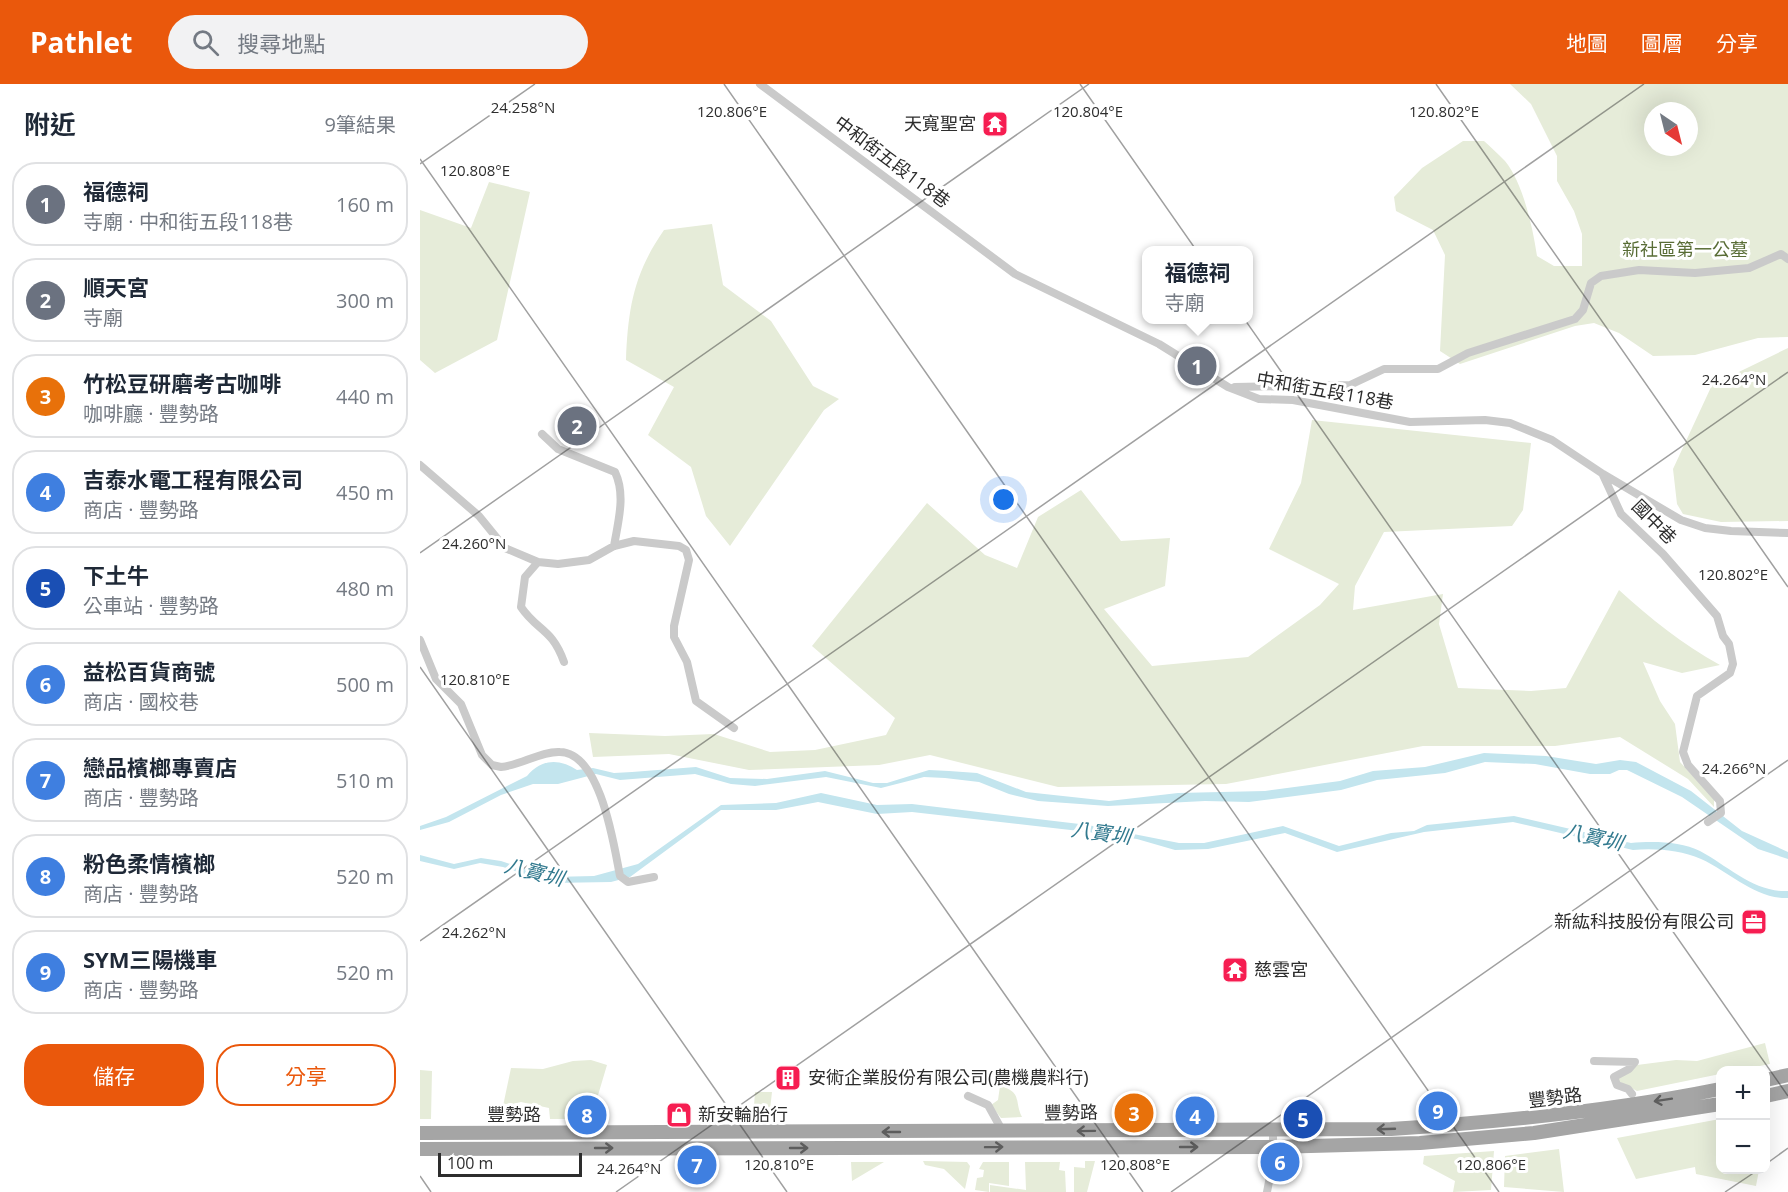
<!DOCTYPE html>
<html lang="zh-TW">
<meta charset="utf-8">
<style>
body{margin:0;font-family:"Open Sans","Noto Sans TC",sans-serif;background:#f2f2f3;color:#1f2937}
.controls{position:absolute;right:18px;bottom:18px;display:grid;overflow:hidden;border-radius:12px;box-shadow:0 6px 24px #0002}
.controls button{width:54px;height:54px;display:grid;place-items:center;padding:0;border:0;border-bottom:2px solid #e0e1e3;background:#fff;color:#1f2937;font:30px sans-serif}
.compass{position:absolute;left:1224px;top:18px;width:54px;height:54px;border-radius:50%;background:#fff;box-shadow:0 6px 24px #0002;rotate:145deg}
.scale{position:absolute;left:18px;bottom:15px;width:144px;box-sizing:border-box;padding-left:6px;border:3px solid #2d2d2d;border-top:0;font-size:16px;line-height:21px;white-space:nowrap;color:#2d2d2d;-webkit-text-stroke:4px #fff;paint-order:stroke}
.you{position:absolute;left:584px;top:416px;width:21px;height:21px;margin:-15px;border:4px solid #fff;border-radius:50%;background:#1a73e8;box-shadow:0 0 0 9px #1a73e833}
.badge{display:grid;place-items:center;width:39px;height:39px;border-radius:50%;background:#ea580c;color:#fff;font-size:20px;font-weight:700}
.pin{position:absolute;translate:-50% -50%;border:3px solid #fff;box-shadow:0 2px 6px #0006}
.popup{position:absolute;left:722px;top:162px;width:111px;height:78px;box-sizing:border-box;display:grid;place-content:center;border-radius:12px;background:#fff;filter:drop-shadow(0 2px 4px #0005);font-size:20px;white-space:nowrap;color:#747a83}
.popup b{font-size:22px;color:#1f2937}
.popup::after{content:'';position:absolute;left:50%;top:100%;margin-left:-12px;border:12px solid transparent;border-top-color:#fff}
.list{margin:0;padding:0;list-style:none}
h2{display:flex;justify-content:space-between;align-items:center;height:78px;margin:0;padding:0 24px;font-size:26px}
h2 small{font-size:20px;font-weight:400;color:#747a83}
.list li{display:grid;grid-template-columns:39px 1fr auto;gap:18px;align-items:center;box-sizing:border-box;height:84px;margin:0 12px 12px;padding:0 12px;border:2px solid #e0e1e3;border-radius:24px}
.list b{display:block;font-size:22px;white-space:nowrap}
.list p{margin:0;font-size:20px;white-space:nowrap;color:#747a83}
.list em{font-size:20px;font-style:normal;color:#747a83}
.actions{display:flex;gap:12px;padding:18px 24px}
.actions a{flex:1;padding:14px 0;border:2px solid #ea580c;border-radius:24px;text-align:center;font-size:21px;color:#ea580c}
.actions .main{background:#ea580c;color:#fff}
.icon{flex:none;width:33px;height:33px;fill:none;stroke:currentColor;stroke-width:2;stroke-linecap:round;stroke-linejoin:round}
.map{position:relative;flex:none;width:1368px;height:1108px;overflow:hidden}
header{display:flex;align-items:center;gap:36px;box-sizing:border-box;height:84px;padding:0 30px;background:#ea580c;color:#fff}
header strong{font-size:28px}
nav{display:flex;gap:33px;margin-inline-start:auto;font-size:21px}
.search{width:420px;height:54px;background:#f2f2f3;display:flex;align-items:center;gap:15px;box-sizing:border-box;padding:0 21px;border-radius:33px;color:#747a83;font-size:22px}
main{display:flex}
aside{flex:1;background:#fff}
.map>svg:first-child{display:block}
.green{fill:#e6ecd9;fill-rule:evenodd}
.water{fill:#c3e5ee}
.lines{fill:none;stroke-linecap:round;stroke-linejoin:round}
.minor{stroke:#cacaca;stroke-width:8}
.primary{stroke:#a5a5a5;stroke-width:14}
.oneway{stroke:#5d5d5d}
.ticks{fill:none;stroke:#2d2d2d;stroke-width:1.5;stroke-opacity:0.45}
.labels{text-anchor:middle;stroke-width:6;stroke-linejoin:round;paint-order:stroke}
.poi-label{font-size:18px;fill:#2d2d2d;stroke:#fff;text-anchor:start}
.street-label{font-size:18px;fill:#2d2d2d;stroke:#fff}
.park-label{font-size:18px;fill:#596d36;stroke:#fff}
.water-label{font-size:20px;font-style:italic;fill:#327a8f;stroke:#fff}
.ticks-label{font-size:15px;text-anchor:middle;fill:#2d2d2d;stroke:#fff;stroke-width:6;stroke-linejoin:round;paint-order:stroke}
</style>
<header>
<strong>Pathlet</strong>
<div class="search"><svg class="icon" aria-label="search" viewBox="0 0 24 24"><circle cx="10" cy="10" r="6"/><path d="M15 15l6 6"/></svg>搜尋地點</div>
<nav><a>地圖</a><a>圖層</a><a>分享</a></nav>
</header>
<main>
<aside>
<h2>附近<small>9筆結果</small></h2>
<ul class="list">
<li><span class="badge" style="background:#6b7280">1</span><div><b>福德祠</b><p>寺廟 · 中和街五段118巷</p></div><em>160 m</em></li>
<li><span class="badge" style="background:#6b7280">2</span><div><b>順天宮</b><p>寺廟</p></div><em>300 m</em></li>
<li><span class="badge" style="background:#e8710a">3</span><div><b>竹松豆研磨考古咖啡</b><p>咖啡廳 · 豐勢路</p></div><em>440 m</em></li>
<li><span class="badge" style="background:#3f7fe0">4</span><div><b>吉泰水電工程有限公司</b><p>商店 · 豐勢路</p></div><em>450 m</em></li>
<li><span class="badge" style="background:#1a4fb4">5</span><div><b>下土牛</b><p>公車站 · 豐勢路</p></div><em>480 m</em></li>
<li><span class="badge" style="background:#3f7fe0">6</span><div><b>益松百貨商號</b><p>商店 · 國校巷</p></div><em>500 m</em></li>
<li><span class="badge" style="background:#3f7fe0">7</span><div><b>戀品檳榔專賣店</b><p>商店 · 豐勢路</p></div><em>510 m</em></li>
<li><span class="badge" style="background:#3f7fe0">8</span><div><b>粉色柔情檳榔</b><p>商店 · 豐勢路</p></div><em>520 m</em></li>
<li><span class="badge" style="background:#3f7fe0">9</span><div><b>SYM三陽機車</b><p>商店 · 豐勢路</p></div><em>520 m</em></li>
</ul>
<div class="actions"><a class="main">儲存</a><a>分享</a></div>
</aside>
<div class="map">
<svg width="1368" height="1108" viewBox="0 0 1368 1108">
<rect width="100%" height="100%" fill="#fff"/>
<path class="green" d="M1090,0H1368V253L1338,254L1275,271L1233,272L1199,249L1174,239L1155,242L1040,280L1020,267L1025,171L1013,146L976,127L974,113L1002,84L1043,57H1064C1071,63 1078,70 1085,77C1103,99 1113,144 1117,172L1134,182H1162V150L1154,127L1137,97V72L1111,20ZM1233,27H1269V63H1233Z
M69,98L110,108L77,256L15,289L0,276V126L51,144Z
M292,140L303,201L351,237L393,302L419,315L404,326L310,462L286,432L271,383L228,351L254,303L206,276C208,224 214,189 244,146Z
M1368,264V437L1301,438L1263,430L1257,420L1253,385L1292,301Z
M892,336L1111,359L1103,426L1092,442L964,448L935,502L933,526L1023,510L1019,540L1038,604L1111,607L1146,604L1199,506C1231,535 1262,560 1300,581L1262,589L1223,578L1240,617L1255,640L1260,678L1294,715V723L1268,695L1200,653L1135,662H1003L806,700L638,703L510,671L459,681L329,686L249,670L173,673L169,649L245,652L294,650L350,668L395,666L466,651L475,634L392,562L507,419L565,471L597,484L618,433L661,406L701,457L750,454L745,502L684,525L732,582L828,573L900,521L919,500L849,465L881,399Z
M1345,959L1350,980L1319,986H1300V990L1217,1007L1198,997V994L1217,981L1256,976L1277,977Z
M171,976L187,981L173,1028L162,1026L161,1035H130L129,1024L101,1018L83,1022L91,984L123,985L153,977Z
M0,986L12,987L11,1035H0Z
M580,1002C603,1008 594,1018 602,1033L581,1034L571,1021L578,1016Z
M335,1008H352L349,1035H333Z
M1300,1035V1086H1339L1336,1102L1276,1090L1275,1083L1216,1095L1197,1054Z
M1139,1065L1144,1108L1084,1103L1085,1072Z
M1074,1067L1071,1106L1033,1108L1035,1097L1003,1080L1004,1072Z
M503,1077L547,1078L550,1082L545,1105L524,1085L505,1081Z
M665,1077H675L667,1108H654V1083L665,1084Z
M431,1078H464L432,1097Z
M563,1078H589V1102L569,1099V1108L555,1106L557,1094L563,1093L564,1086L559,1085Z
M605,1078H640L639,1086L645,1087L646,1108H570V1101L606,1106Z"/>
<path class="water" d="M1064,669L1126,672L1176,680L1200,676L1216,678L1271,707L1322,747L1368,768V775L1338,765L1262,713L1207,686H1199L1190,690H1170L1115,680L1065,678L1025,689L957,696L921,706L829,718L785,717L688,722L618,717L589,710L559,698L525,694L504,693L461,704L406,693L335,702L311,700L275,690L200,696L176,690L138,700H113L81,711L29,738L0,746V742L26,733L107,692C121,675 139,674 157,686L173,684L194,689L212,688L276,683L310,694L347,695L405,687L453,699H467L509,686L529,687L557,689L606,708L689,717L758,709L845,707L920,697L953,687L1005,683Z
M401,709L457,721L492,720L668,741L759,759H784L863,742L919,762L971,749L994,747L1007,741L1094,732L1211,759C1231,757 1261,757 1280,767C1308,782 1335,809 1368,807V814C1335,815 1310,788 1281,775C1260,766 1235,764 1213,766L1093,738L1004,748L917,768L865,749L788,765L755,766L717,755L668,748L492,728L457,730L398,718L356,726H301L210,793L191,798L132,799L83,783L60,779L34,785L0,777V771L34,780L61,774L81,777L131,793L174,792L218,780L301,721L356,719Z"/>
<g class="lines">
<path class="minor" d="M340,0L595,190L739,260L808,303L839,315L873,316L990,338L1065,336L1090,339L1132,356L1183,390L1261,436L1285,444L1311,447L1368,449
M815,303L930,301L964,285H1018L1048,269L1155,235L1163,226L1171,199L1181,192L1219,186L1275,189L1329,184L1361,170L1368,175
M122,350L138,365L195,388C206,411 198,438 194,462
M0,381L59,432L85,464L118,478L138,480L169,476L194,462L214,457L259,462L266,466L269,476L254,542V553L267,578L276,617L314,644
M1183,391L1201,430L1243,470L1297,532L1303,552L1309,560L1313,580L1310,589L1277,612L1263,668L1268,681L1300,717L1301,729L1288,738
M118,478L105,493L101,523C117,547 132,544 144,578
M0,556L16,595L41,620L62,671L72,681L81,683C101,681 121,667 140,668C181,669 194,762 200,792L208,798L234,793
M1174,977L1215,978L1209,985L1194,993L1197,1001L1208,1005L1212,1010
M548,1012L568,1021L583,1048
M847,1108L853,1077V1047"/>
<path class="primary" d="M1346,996L1368,991
M1346,1012L1368,1007
M0,1049L971,1045C1082,1038 1191,1027 1300,1005
M0,1065L854,1063L1000,1059L1114,1049L1300,1020"/>
</g>
<defs><path id="oneway-shaft" d="M-6 0H5M1.5-3L5.5 0L1.5 3" fill="none" stroke-width="1.6" stroke-linecap="round" stroke-linejoin="round" transform="scale(1.5)"/></defs>
<g class="oneway">
<use href="#oneway-shaft" transform="translate(1243 1016) rotate(171)"/>
<use href="#oneway-shaft" transform="translate(966 1045) rotate(178)"/>
<use href="#oneway-shaft" transform="translate(666 1047) rotate(179)"/>
<use href="#oneway-shaft" transform="translate(471 1048) rotate(180)"/>
<use href="#oneway-shaft" transform="translate(574 1063) rotate(-1)"/>
<use href="#oneway-shaft" transform="translate(769 1063)"/>
<use href="#oneway-shaft" transform="translate(184 1064)"/>
<use href="#oneway-shaft" transform="translate(379 1064)"/>
</g>
<path class="ticks" d="M304,0L1079,1108M660,0L1368,1012M1016,0L1368,503M0,75L723,1108M0,80L115,0M0,469L669,0M0,583L367,1108M0,857L1224,0M1346,1080L1368,1064M0,1092L11,1108M196,1108L1368,288M751,1108L1368,676M1305,1108L1338,1086"/>
<defs>
<g id="temple-square" transform="scale(1.35)"><rect x="-9" y="-9" width="18" height="18" rx="4" fill="#f61d51" stroke="#fff"/><path d="M0-6L5-2H3V0L6.5 2.5H4V6H1.5V3h-3V6H-4V2.5H-6.5L-3 0V-2H-5Z" fill="#fff"/></g>
<g id="office-square" transform="scale(1.35)"><rect x="-9" y="-9" width="18" height="18" rx="4" fill="#f61d51" stroke="#fff"/><path d="M-6-3h4V-5.5h4V-3h4V5H-6ZM-1-4.5V-3h2v-1.5ZM-6 0V1H6V0Z" fill="#fff"/></g>
<g id="building-square" transform="scale(1.35)"><rect x="-9" y="-9" width="18" height="18" rx="4" fill="#f61d51" stroke="#fff"/><path d="M-4-6H4V6H1V3H-1V6H-4ZM-2.5-4.3h1.7v1.8h-1.7ZM.8-4.3h1.7v1.8H.8ZM-2.5-1h1.7V.8h-1.7ZM.8-1h1.7V.8H.8Z" fill="#fff"/></g>
<g id="shop-square" transform="scale(1.35)"><rect x="-9" y="-9" width="18" height="18" rx="4" fill="#f61d51" stroke="#fff"/><path d="M-5-2.5h2.3a2.7 3.5 0 0 1 5.4 0H5L5.5 6h-11ZM-1.5-2.5h3a1.5 2.3 0 0 0-3 0Z" fill="#fff"/></g>
</defs>
<g fill-rule="evenodd">
<use href="#temple-square" x="575" y="40"/>
<use href="#office-square" x="1334" y="838"/>
<use href="#temple-square" x="815" y="886"/>
<use href="#building-square" x="368" y="994"/>
<use href="#shop-square" x="259" y="1031"/>
</g>
<g class="labels">
<g class="poi-label">
<text x="556" y="46" text-anchor="end">天寬聖宮</text>
<text x="1314" y="844" text-anchor="end">新紘科技股份有限公司</text>
<text x="834" y="892">慈雲宮</text>
<text x="388" y="1000">安術企業股份有限公司(農機農料行)</text>
<text x="278" y="1037">新安輪胎行</text>
</g>
<g class="street-label">
<text transform="translate(472 78) rotate(37)" y="6">中和街五段118巷</text>
<text transform="translate(905 307) rotate(10)" y="6">中和街五段118巷</text>
<text transform="translate(1234 438) rotate(45)" y="6">國中巷</text>
<text transform="translate(1135 1014) rotate(-7)" y="6">豐勢路</text>
<text transform="translate(651 1029) rotate(-1)" y="6">豐勢路</text>
<text x="94" y="1037">豐勢路</text>
</g>
<g class="park-label">
<text x="1265" y="172">新社區第一公墓</text>
</g>
<g class="water-label">
<text transform="translate(681 749) rotate(8)" y="7">八寶圳</text>
<text transform="translate(1173 753) rotate(13)" y="7">八寶圳</text>
<text transform="translate(114 788) rotate(14)" y="7">八寶圳</text>
</g>
</g>
<g class="ticks-label">
<text x="103" y="29">24.258°N</text>
<text x="312" y="33">120.806°E</text>
<text x="668" y="33">120.804°E</text>
<text x="1024" y="33">120.802°E</text>
<text x="55" y="92">120.808°E</text>
<text x="1314" y="301">24.264°N</text>
<text x="54" y="465">24.260°N</text>
<text x="1313" y="496">120.802°E</text>
<text x="55" y="601">120.810°E</text>
<text x="1314" y="690">24.266°N</text>
<text x="54" y="854">24.262°N</text>
<text x="359" y="1086">120.810°E</text>
<text x="715" y="1086">120.808°E</text>
<text x="1071" y="1086">120.806°E</text>
<text x="209" y="1090">24.264°N</text>
</g>
</svg>
<div class="controls">
<button>+</button>
<button>−</button>
</div>
<svg class="compass" viewBox="-18 -18 36 36"><path d="M0-13l5 13h-10z" fill="#e53935"/><path d="M0 13l5-13h-10z" fill="#747a83"/></svg>
<div class="scale">100 m</div>
<div class="you"></div>
<div class="pin badge" style="left:777px;top:282px;background:#6b7280">1</div>
<div class="popup"><b>福德祠</b>寺廟</div>
<div class="pin badge" style="left:157px;top:342px;background:#6b7280">2</div>
<div class="pin badge" style="left:714px;top:1029px;background:#e8710a">3</div>
<div class="pin badge" style="left:775px;top:1032px;background:#3f7fe0">4</div>
<div class="pin badge" style="left:883px;top:1035px;background:#1a4fb4">5</div>
<div class="pin badge" style="left:860px;top:1078px;background:#3f7fe0">6</div>
<div class="pin badge" style="left:277px;top:1081px;background:#3f7fe0">7</div>
<div class="pin badge" style="left:167px;top:1031px;background:#3f7fe0">8</div>
<div class="pin badge" style="left:1018px;top:1027px;background:#3f7fe0">9</div>
</div>
</main>
